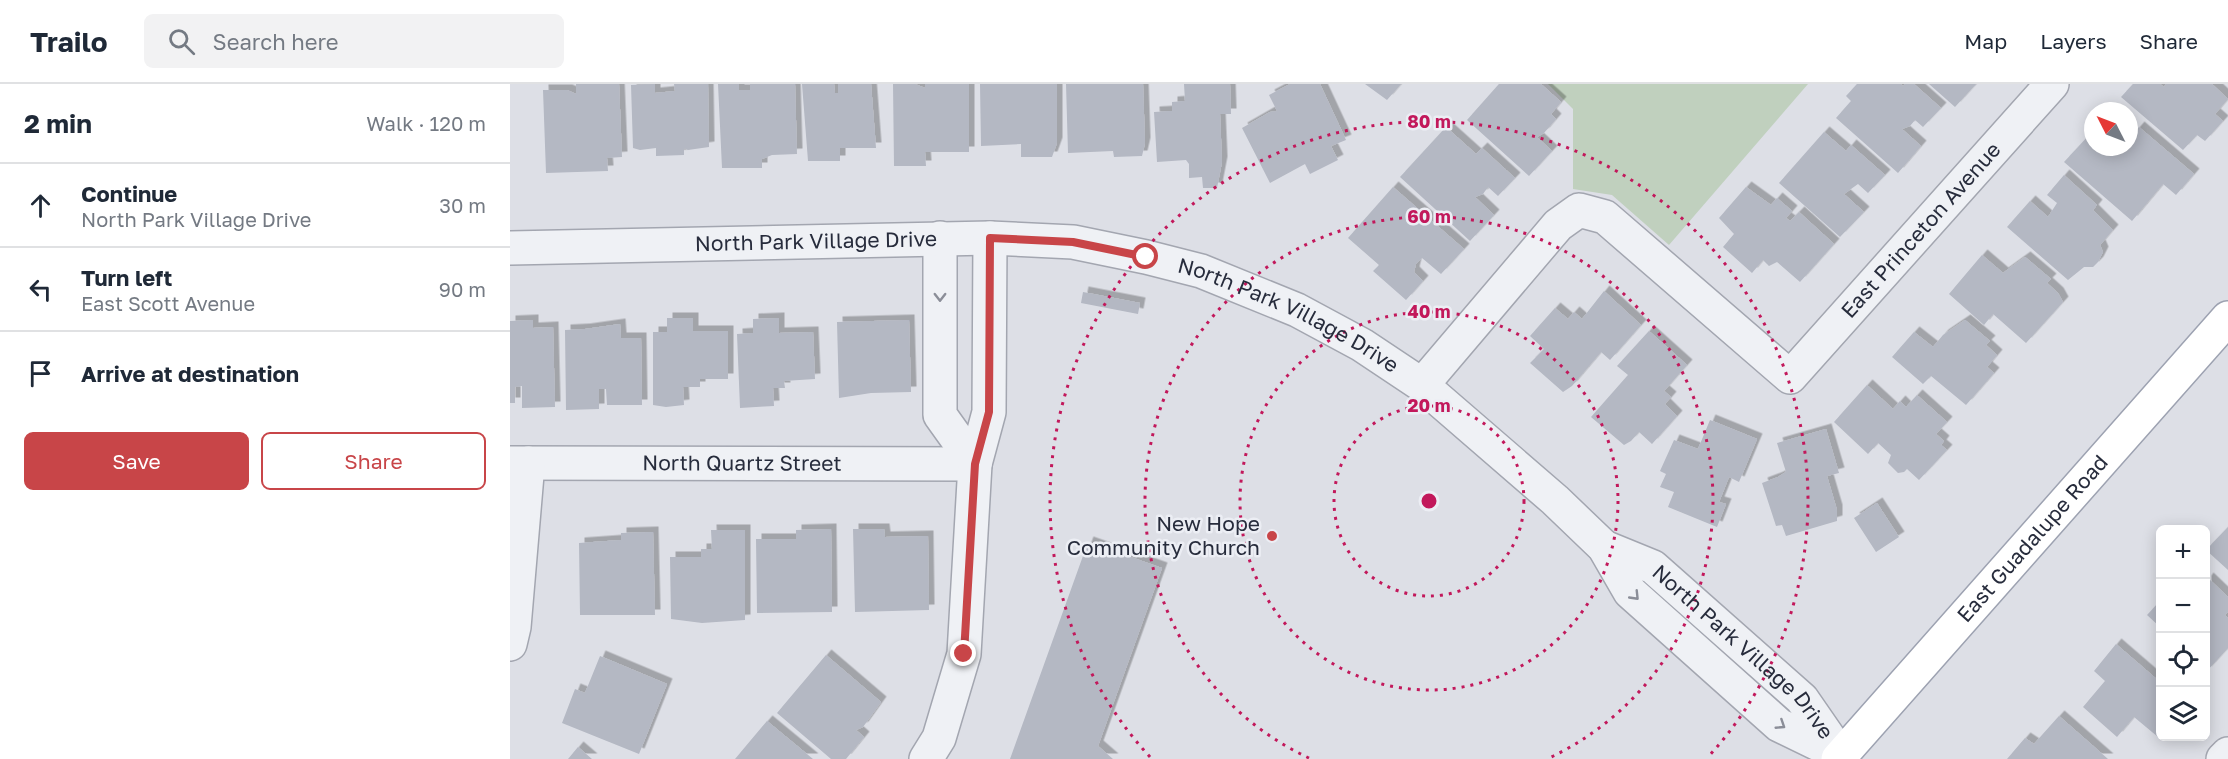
<!DOCTYPE html>
<meta charset="utf-8">
<style>
body{margin:0;font-family:"Golos Text",sans-serif;background:#f2f2f3;color:#1f2937}
.controls{position:absolute;right:18px;bottom:18px;display:grid;overflow:hidden;border-radius:9px;box-shadow:0 3px 15px #0003}
.controls button{width:54px;height:54px;display:grid;place-items:center;padding:0;border:0;border-bottom:2px solid #e0e1e3;background:#fff;color:#1f2937;font:30px sans-serif}
.compass{position:absolute;left:1574px;top:18px;width:54px;height:54px;border-radius:50%;background:#fff;box-shadow:0 3px 15px #0003;rotate:312deg}
.stop{position:absolute;width:18px;height:18px;margin:-14px;border:4px solid #c84548;border-radius:50%;background:#fff}
.stop.end{background:#c84548;border-color:#fff;box-shadow:0 2px 6px #0008}
.list{margin:0;padding:0;list-style:none}
h2{display:flex;justify-content:space-between;align-items:center;height:78px;margin:0;padding:0 24px;font-size:26px}
h2 small{font-size:20px;font-weight:400;color:#747a83}
.list li{display:grid;grid-template-columns:39px 1fr auto;gap:18px;align-items:center;box-sizing:border-box;height:84px;padding:0 24px;border-top:2px solid #e0e1e3}
.list b{display:block;font-size:22px;white-space:nowrap}
.list p{margin:0;font-size:20px;white-space:nowrap;color:#747a83}
.list em{font-size:20px;font-style:normal;color:#747a83}
.actions{display:flex;gap:12px;padding:18px 24px}
.actions a{flex:1;padding:14px 0;border:2px solid #c84548;border-radius:9px;text-align:center;font-size:21px;color:#c84548}
.actions .main{background:#c84548;color:#fff}
.icon{flex:none;width:33px;height:33px;fill:none;stroke:currentColor;stroke-width:2;stroke-linecap:round;stroke-linejoin:round}
.map{position:relative;flex:none;width:1718px;height:675px;overflow:hidden}
header{display:flex;align-items:center;gap:36px;box-sizing:border-box;height:84px;padding:0 30px;background:#fff;border-bottom:2px solid #e0e1e3}
header strong{font-size:28px}
nav{display:flex;gap:33px;margin-inline-start:auto;font-size:21px}
.search{width:420px;height:54px;background:#f2f2f3;display:flex;align-items:center;gap:15px;box-sizing:border-box;padding:0 21px;border-radius:9px;color:#747a83;font-size:22px}
main{display:flex}
aside{flex:1;background:#fff}
.map>svg:first-child{display:block}
.green{fill:#c0d0be}
.building{fill:#b4b8c3;filter:url(#shadow)}
.lines{fill:none;stroke-linecap:round;stroke-linejoin:round}
.minor-casing{stroke:#a3a6b0;stroke-width:36}
.major-casing{stroke:#9da2b1;stroke-width:36}
.minor{stroke:#eff1f5;stroke-width:33}
.major{stroke:#fff;stroke-width:33}
.oneway{stroke:#8b8e98}
.route{stroke:#c84548;stroke-width:8}
.ring{fill:none;stroke:#c2185b;stroke-width:3;stroke-dasharray:3 6}
.poi-dot{fill:#c84548;stroke:#eceef4;stroke-width:2}
.labels{text-anchor:middle;stroke-width:5;stroke-linejoin:round;paint-order:stroke}
.street-label{font-size:21px;fill:#272c3c;stroke:#eceef4}
.poi-label{font-size:21px;fill:#272c3c;stroke:#eceef4;text-anchor:end}
.centre{fill:#c2185b;stroke:#eceef4;stroke-width:3}
.ring-label{font-size:18px;text-anchor:middle;font-weight:bold;fill:#c2185b;stroke:#eceef4;stroke-width:5;stroke-linejoin:round;paint-order:stroke}
</style>
<header>
<strong>Trailo</strong>
<div class="search"><svg class="icon" aria-label="search" viewBox="0 0 24 24"><circle cx="10" cy="10" r="6"/><path d="M15 15l6 6"/></svg>Search here</div>
<nav><a>Map</a><a>Layers</a><a>Share</a></nav>
</header>
<main>
<aside>
<h2>2 min<small>Walk · 120 m</small></h2>
<ul class="list">
<li><svg class="icon" aria-label="ahead" viewBox="0 0 24 24"><path d="M12 20V5M6 11l6-6 6 6"/></svg><div><b>Continue</b><p>North Park Village Drive</p></div><em>30 m</em></li>
<li><svg class="icon" aria-label="left" viewBox="0 0 24 24"><path d="M17 20v-9H6M10 6l-5 5 5 5"/></svg><div><b>Turn left</b><p>East Scott Avenue</p></div><em>90 m</em></li>
<li><svg class="icon" aria-label="arrive" viewBox="0 0 24 24"><path d="M6 21V4h12l-3 4 3 4H6"/></svg><div><b>Arrive at destination</b></div></li>
</ul>
<div class="actions"><a class="main">Save</a><a>Share</a></div>
</aside>
<div class="map">
<svg width="1718" height="675" viewBox="0 0 1718 675">
<defs>
<filter id="shadow"><feDropShadow dx="5.5" dy="-5.5" stdDeviation="0" flood-color="#0004"/></filter>
</defs>
<rect width="100%" height="100%" fill="#dddfe6"/>
<path class="green" d="M1038,0H1298L1159,161L1102,111L1063,105V25Z"/>
<path class="building" d="M66,0H109L112,73L97,74L98,87L36,89L33,6H57L66,10Z
M145,0V9L165,7L164,0H198L199,63L178,66L174,64V71L146,72V64L130,66L123,64L121,1Z
M208,0H229V6H240V0H285L287,70L262,71L252,75V84H212Z
M292,0H324L325,9H328V0H361L366,64H330V77H298Z
M383,0H405L415,4V0H459V68H415L416,82H384Z
M470,0H547V59L542,73H511V60L471,62Z
M556,0H633L635,59L632,72L604,73L603,67L558,69Z
M674,0H720L721,30H710L712,78L707,104H693L692,93L679,94V80L676,76L647,78L644,28L662,27V18L675,17Z
M780,0H810L836,56L821,62L828,76L800,90L795,80L760,99L732,44L760,28L767,27L759,11Z
M855,0H891L877,16Z
M989,0H1031L1051,18L1041,30L1046,35L1034,49L1027,53L1042,67L1019,92L957,36Z
M1347,0H1391L1393,2L1395,0H1404L1431,24L1413,43L1405,36L1400,42L1392,45L1411,62L1388,89L1326,34L1341,17L1336,12Z
M1419,0H1466L1445,23Z
M1623,0H1650L1654,3L1656,0H1702L1718,15L1705,30L1713,37L1695,57L1687,51L1673,66L1611,13Z
M936,43L966,70L972,64L1005,94L988,112L978,103L973,110L965,113L984,131L960,157L890,93Z
M1629,43L1684,90L1666,111L1653,100L1622,137L1554,78L1583,47V63H1619V55Z
M1314,48L1336,67L1341,61L1375,91L1358,109L1348,100L1334,110L1354,128L1330,153L1269,99Z
M1554,91L1587,121L1583,126L1603,146L1590,161L1593,168L1588,178L1583,183H1574L1558,196L1497,143L1520,117L1538,133L1547,119L1537,111Z
M883,103L954,165L931,190L912,174L906,180L904,188L913,197L896,216L863,187L869,181L838,154Z
M1236,103L1261,121L1267,114L1282,127L1276,134L1280,137L1289,128L1324,160L1290,198L1267,178L1259,182L1253,176L1242,189L1213,163L1224,150L1209,134Z
M1472,171L1493,189L1515,173L1541,195L1537,199L1548,209L1553,218L1516,259L1483,230L1474,241L1439,210Z
M1094,207L1131,241L1100,276L1091,268L1062,302L1053,308L1020,279L1034,265L1020,252L1045,224L1058,235L1064,228L1072,235Z
M573,208L630,219L628,230L571,219Z
M157,234H183V247H218V295H190V303H173L174,321L156,323L143,321V248H157Z
M269,234V249L303,248L305,295L274,297L275,304H263L264,322L230,324L227,250L243,249V235Z
M23,236V244L43,243L45,323L12,324V302L5,303V319H0V237Z
M399,236L401,308L361,309L329,314L327,238Z
M1455,236L1480,257L1476,261L1487,271L1477,283L1484,289L1456,321L1421,292L1413,300L1382,273L1404,248L1423,263L1433,251Z
M110,240L111,254H131L132,321H97L96,305H89V325L56,326L55,246L75,245Z
M1139,247L1177,281L1154,307L1161,313L1155,320L1167,332L1142,360L1129,348L1121,357L1114,361L1081,333L1118,291L1107,282Z
M1357,301L1383,325L1390,317L1396,323L1407,311L1437,338L1426,350L1434,357L1431,361L1437,366L1409,396L1397,385L1394,388L1388,389L1378,379L1381,371L1368,359L1358,370L1324,338Z
M1200,336L1247,355L1229,398L1219,393L1209,418L1216,420L1207,443L1158,423L1164,408L1150,403L1156,390L1150,387L1164,356L1188,365Z
M1316,345L1329,389L1317,392L1327,426V437L1276,452L1272,441L1266,442L1252,399L1268,393L1276,388L1267,359Z
M1367,419L1389,453L1366,468L1344,434Z
M1718,443V486L1696,466Z
M321,445L322,528L247,529L246,455H286V446Z
M343,445H374L375,453L418,452L419,526L345,528Z
M201,446H235V536L192,539L161,535L160,473H191V465H202Z
M143,448L145,531H70L69,459L111,456V449Z
M578,458L652,484L588,662L603,675H500Z
M1698,494L1718,513V528L1715,531L1718,534V564L1696,588V497Z
M1650,517V543L1637,531Z
M1606,560L1650,598V651L1648,653L1624,633L1607,653L1573,623L1595,597L1584,587Z
M316,571L371,618L353,643L346,646L354,653L336,675H321L267,629Z
M90,572L157,600L129,670L52,639L65,605L75,609Z
M1549,632L1598,675H1497L1515,654L1524,660Z
M257,637L303,675H225Z
M68,663L82,675H58Z"/>
<g class="lines">
<g class="minor-casing">
<g id="minor">
<path d="M430,154V331L465,380"/>
<path id="s1" d="M0,164L480,154L563,158L636,173L691,187L787,226L852,261L912,301L1045,416L1094,463L1120,508L1269,641L1331,671"/>
<path id="s2" d="M912,301L1048,141L1069,126L1095,133L1280,293L1542,0"/>
<path id="s3" d="M0,379L465,380"/>
<path id="s4" d="M1094,463L1143,483L1292,615L1330,670"/>
<path d="M0,560L4,543L18,379"/>
<path d="M416,675L429,654L454,570L465,380L479,328L480,154"/>
<path d="M1713,675L1718,670"/>
</g>
</g>
<g class="major-casing">
<g id="major">
<path id="s5" d="M1328,675L1718,234"/>
</g>
</g>
<use href="#minor" class="minor"/>
<use href="#major" class="major"/>
</g>
<defs><path id="oneway-chevron" d="M-2-3.5L2.5 0L-2 3.5" fill="none" stroke-width="1.6" stroke-linecap="round" stroke-linejoin="round" transform="scale(1.5)"/></defs>
<g class="oneway">
<use href="#oneway-chevron" transform="translate(430 213) rotate(90)"/>
<use href="#oneway-chevron" transform="translate(1125 512) rotate(46)"/>
<use href="#oneway-chevron" transform="translate(1271 641) rotate(33)"/>
</g>
<g class="lines">
<path class="route" d="M454,570L465,380L479,328L480,154L563,158L636,173"/>
</g>
<g class="ring">
<circle cx="919" cy="417" r="95"/>
<circle cx="919" cy="417" r="189"/>
<path d="M799 674A284 284 0 1 1 1039 674"/>
<path d="M640 673A379 379 0 1 1 1198 673"/>
</g>
<circle class="poi-dot" cx="762" cy="452" r="6"/>
<g class="labels">
<g class="street-label">
<text dy="7" stroke="none"><textPath href="#s2" startOffset="704">East Princeton Avenue</textPath></text>
<text dy="7" stroke="none"><textPath href="#s1" startOffset="306">North Park Village Drive</textPath></text>
<text dy="7" stroke="none"><textPath href="#s1" startOffset="792">North Park Village Drive</textPath></text>
<text dy="7" stroke="none"><textPath href="#s3" startOffset="232">North Quartz Street</textPath></text>
<text dy="7" stroke="none"><textPath href="#s5" startOffset="294">East Guadalupe Road</textPath></text>
<text dy="7" stroke="none"><textPath href="#s4" startOffset="177">North Park Village Drive</textPath></text>
</g>
<g class="poi-label">
<text x="750" y="447">New Hope<tspan x="750" dy="24">Community Church</tspan></text>
</g>
</g>
<circle cx="919" cy="417" r="9" class="centre"/>
<g class="ring-label">
<text x="919" y="44">80 m</text>
<text x="919" y="139">60 m</text>
<text x="919" y="234">40 m</text>
<text x="919" y="328">20 m</text>
</g>
</svg>
<div class="controls">
<button>+</button>
<button>−</button>
<button><svg class="icon" aria-label="locate" viewBox="0 0 24 24"><circle cx="12" cy="12" r="6"/><path d="M12 2v4M12 18v4M2 12h4M18 12h4"/></svg></button>
<button><svg class="icon" aria-label="layers" viewBox="0 0 24 24"><path d="M12 4l9 5-9 5-9-5zM3 14l9 5 9-5"/></svg></button>
</div>
<svg class="compass" viewBox="-18 -18 36 36"><path d="M0-13l5 13h-10z" fill="#e53935"/><path d="M0 13l5-13h-10z" fill="#747a83"/></svg>
<div class="stop" style="left:636px;top:173px"></div>
<div class="stop end" style="left:454px;top:570px"></div>
</div>
</main>
